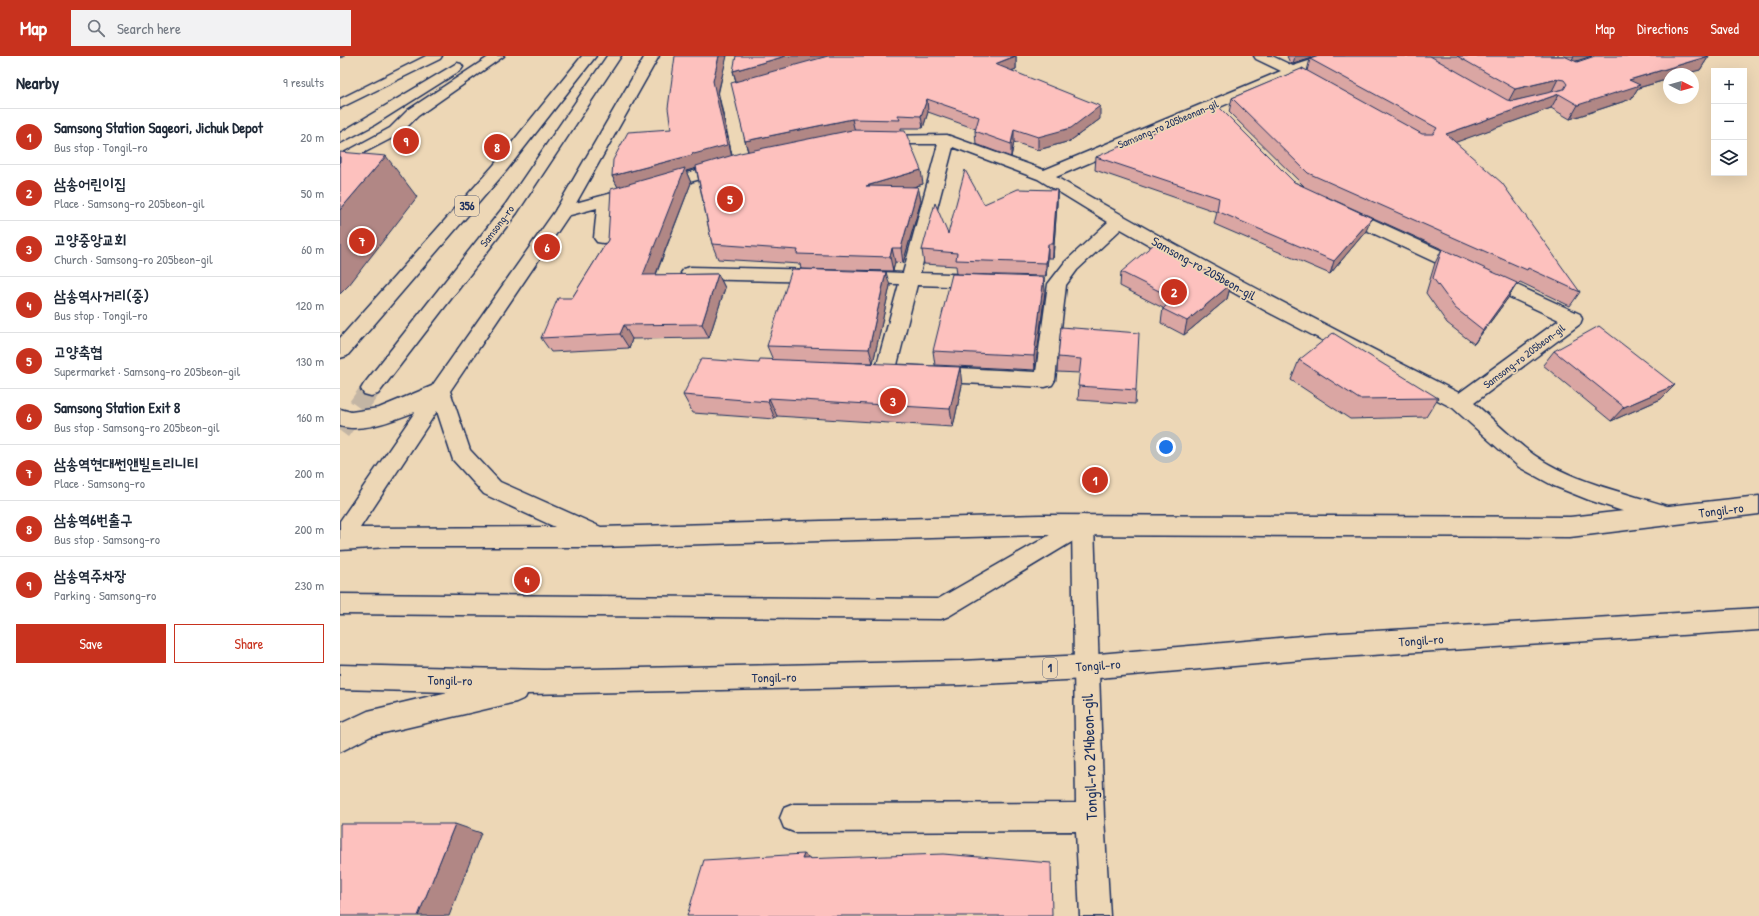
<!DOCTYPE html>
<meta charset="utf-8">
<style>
body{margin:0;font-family:"Patrick Hand","Poor Story",sans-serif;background:#f2f2f3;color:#1f2937}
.controls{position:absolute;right:12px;top:12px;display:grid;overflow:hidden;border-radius:0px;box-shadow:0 4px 16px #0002}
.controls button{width:36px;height:36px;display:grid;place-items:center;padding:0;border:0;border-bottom:1px solid #e0e1e3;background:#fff;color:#1f2937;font:20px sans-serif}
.compass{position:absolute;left:1323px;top:12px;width:36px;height:36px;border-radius:50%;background:#fff;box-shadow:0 4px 16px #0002;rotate:96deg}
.you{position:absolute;left:826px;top:391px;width:14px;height:14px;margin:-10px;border:3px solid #fff;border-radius:50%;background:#1a73e8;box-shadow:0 0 0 6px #1a73e833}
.badge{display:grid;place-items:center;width:26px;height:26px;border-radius:50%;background:#c8321e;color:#fff;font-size:13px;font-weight:700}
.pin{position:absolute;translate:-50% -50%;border:2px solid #fff;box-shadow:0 1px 4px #0006}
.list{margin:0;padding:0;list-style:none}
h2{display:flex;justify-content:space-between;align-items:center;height:52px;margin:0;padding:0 16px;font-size:17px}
h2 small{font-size:13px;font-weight:400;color:#747a83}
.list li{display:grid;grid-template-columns:26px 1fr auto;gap:12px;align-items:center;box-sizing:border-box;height:56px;padding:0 16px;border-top:1px solid #e0e1e3}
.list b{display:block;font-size:15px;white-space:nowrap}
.list p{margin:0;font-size:13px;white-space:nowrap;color:#747a83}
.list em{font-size:13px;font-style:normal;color:#747a83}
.actions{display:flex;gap:8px;padding:12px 16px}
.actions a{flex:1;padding:9px 0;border:1px solid #c8321e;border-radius:0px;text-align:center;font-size:14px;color:#c8321e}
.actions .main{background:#c8321e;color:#fff}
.icon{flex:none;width:22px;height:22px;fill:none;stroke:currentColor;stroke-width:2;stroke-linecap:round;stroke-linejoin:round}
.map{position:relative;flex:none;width:1419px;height:860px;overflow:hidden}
header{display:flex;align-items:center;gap:24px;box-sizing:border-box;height:56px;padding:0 20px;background:#c8321e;color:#fff}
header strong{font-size:19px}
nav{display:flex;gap:22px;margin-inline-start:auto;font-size:14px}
.search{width:280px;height:36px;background:#f2f2f3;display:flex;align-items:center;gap:10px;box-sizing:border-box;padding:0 14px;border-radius:0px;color:#747a83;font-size:15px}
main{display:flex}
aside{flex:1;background:#fff}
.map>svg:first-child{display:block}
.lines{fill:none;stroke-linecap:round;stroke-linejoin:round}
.primary-tunnel{stroke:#c3b5a4;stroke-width:20;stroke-dasharray:20 10;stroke-linecap:butt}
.lane-casing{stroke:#1b2f5e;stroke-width:3}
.street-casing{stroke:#1b2f5e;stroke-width:3}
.primary-casing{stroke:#1b2f5e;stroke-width:3}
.lane{fill:#edd7b6;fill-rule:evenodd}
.street{fill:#edd7b6;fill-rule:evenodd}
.primary{fill:#edd7b6;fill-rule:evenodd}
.wall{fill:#daa6a3;stroke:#1b2f5e}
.shaded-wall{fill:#b18785;stroke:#1b2f5e}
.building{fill:#fdc1be;stroke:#1b2f5e}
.labels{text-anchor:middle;stroke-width:3.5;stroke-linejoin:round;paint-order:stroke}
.far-street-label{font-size:11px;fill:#1b2f5e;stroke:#edd7b6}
.shield{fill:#edd7b6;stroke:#5a6178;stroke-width:1}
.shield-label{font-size:12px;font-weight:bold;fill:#1b2f5e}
.street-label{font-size:13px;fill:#1b2f5e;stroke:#edd7b6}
.near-street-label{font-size:16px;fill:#1b2f5e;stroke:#edd7b6}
</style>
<header>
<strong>Map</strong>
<div class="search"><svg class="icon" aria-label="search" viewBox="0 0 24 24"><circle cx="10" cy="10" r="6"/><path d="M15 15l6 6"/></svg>Search here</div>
<nav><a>Map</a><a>Directions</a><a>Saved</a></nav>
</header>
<main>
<aside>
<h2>Nearby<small>9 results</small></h2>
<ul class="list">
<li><span class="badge">1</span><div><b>Samsong Station Sageori, Jichuk Depot</b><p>Bus stop · Tongil-ro</p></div><em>20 m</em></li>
<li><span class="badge">2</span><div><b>삼송어린이집</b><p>Place · Samsong-ro 205beon-gil</p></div><em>50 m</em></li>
<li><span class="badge">3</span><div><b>고양중앙교회</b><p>Church · Samsong-ro 205beon-gil</p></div><em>60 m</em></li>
<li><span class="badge">4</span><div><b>삼송역사거리(중)</b><p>Bus stop · Tongil-ro</p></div><em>120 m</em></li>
<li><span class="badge">5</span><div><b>고양축협</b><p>Supermarket · Samsong-ro 205beon-gil</p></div><em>130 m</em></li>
<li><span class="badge">6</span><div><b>Samsong Station Exit 8</b><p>Bus stop · Samsong-ro 205beon-gil</p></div><em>160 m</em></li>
<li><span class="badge">7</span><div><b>삼송역현대썬앤빌트리니티</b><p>Place · Samsong-ro</p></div><em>200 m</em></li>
<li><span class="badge">8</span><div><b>삼송역6번출구</b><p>Bus stop · Samsong-ro</p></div><em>200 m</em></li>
<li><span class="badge">9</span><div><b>삼송역주차장</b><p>Parking · Samsong-ro</p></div><em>230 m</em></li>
</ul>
<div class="actions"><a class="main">Save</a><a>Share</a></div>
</aside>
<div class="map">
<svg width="1419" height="860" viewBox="0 0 1419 860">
<rect width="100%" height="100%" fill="#edd7b6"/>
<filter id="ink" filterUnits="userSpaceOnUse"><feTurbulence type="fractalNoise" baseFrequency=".025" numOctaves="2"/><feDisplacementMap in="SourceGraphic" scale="8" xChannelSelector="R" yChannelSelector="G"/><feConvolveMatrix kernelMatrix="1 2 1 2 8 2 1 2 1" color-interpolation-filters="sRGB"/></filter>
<g filter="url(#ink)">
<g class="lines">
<path class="primary-tunnel" d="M0,375L31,333"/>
<g class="lane-casing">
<path id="lane" d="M86,0H102L100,3L0,52V43Z
M150,0H164L78,60L60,78L0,109V99L50,72L68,54Z
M117,7L121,8L123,11L121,14L34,69L0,87V77Z
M743,460L750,463L753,469L750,475L609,560L601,563L0,558V538L598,543Z"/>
</g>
<g class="street-casing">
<path id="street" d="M387,0H401L394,30L422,23L427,24L429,27L427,30L394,39L410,106L407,109H397L394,106L379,37Z
M914,0H932L953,10L984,0H1004L1002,3L964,16L967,19L965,22L960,23L952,20L716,121C847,198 983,268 1119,337L1219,264L996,160L994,156L996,152L1002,151L1008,152L1240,258L1242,263L1240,268L1134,347C1154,364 1173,384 1194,399C1236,428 1289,437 1336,453L1339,460L1336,467L1328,470L1249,444L1214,430L1179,411L1113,352L926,255L781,173L737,214L726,229L715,324L712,329L705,331L545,323L538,321L535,316L559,228L518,227L512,225L509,221L512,217L518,215L563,217L598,88H538L533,86L530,83L533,80L607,79L704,114L941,15L916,3ZM613,91L698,123L768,166L725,206L708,228L696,316L557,309L577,229L640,231L646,229L649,225L646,221L640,219L580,217Z
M387,106L393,108L395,111L393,114L274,147L272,182L269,186L263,187L257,186L254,182L257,152L223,161L217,160L215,156L217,152Z
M350,211L480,214L486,216L489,220L486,224L480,226L350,223L344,221L341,217L344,213Z
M743,459L751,462L754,469L764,761L770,860H740L736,775L454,776L444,772L440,762L444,752L454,748L736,747L732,469L735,462Z"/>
</g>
<g class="primary-casing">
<path id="primary" d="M242,0H256L166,115L7,300L0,302V282L154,109Z
M267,0H281L177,157L38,338L31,340L24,338L21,333L24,328L165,149Z
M305,0H319L231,156L110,335L130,394L160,426L261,471L700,459L1230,461L1419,440V458L1230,481L700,479L259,491H48L0,494V465L75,356C53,364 23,377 0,370V353L11,356L39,352L92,330L215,155ZM97,355L113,404L144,438L215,471L20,472Z
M1419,552V574L985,602L747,623L621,629L187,638L185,642L176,646L31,680L0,696V668L28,655L108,636L0,633V609L204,614L621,605L747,599L985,578Z"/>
</g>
<use href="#lane" class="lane"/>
<use href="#street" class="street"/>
<use href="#primary" class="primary"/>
</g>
<path class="wall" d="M676,0V13L671,15L760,63L730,85L698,94L674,86L671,101L636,88L635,75L636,73L588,56L583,72H561V75L583,128L574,131H578L581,145L563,207L555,206L553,215L461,213L460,208L378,203L372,188L356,112L346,115L351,127L316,219L378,218L385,232L369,282L292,283L289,292L211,296L201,282L232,242L268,184L278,131L272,120L331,73L378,37L392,100L408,96L405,85L396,26L393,15Z
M947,0H1252L1236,5L1237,6L1369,0L1360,14L1329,18V23L1298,32L1291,43L1230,63L1211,52L1115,86L1240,236L1230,250L1180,226L1178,228H1177L1168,242L1134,288L1107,267L1086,237L1095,207L1102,193L985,140L1026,175L990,218L874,168L877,156L755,114L756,101L954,126L964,130L889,56L892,42L962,13V12L967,15L970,3L978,0L953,8L950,7Z
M717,134V148L713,202H708L706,220L617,218L616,210L584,208L582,194L608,178L644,148Z
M781,216L891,228L887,243L844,279L821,267L823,252L780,230Z
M550,230L533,307L493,306L622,329L613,371L437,360L435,363L353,357L343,339L419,307L433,304L427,290Z
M705,235L695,314L595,309L593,295Z
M721,271L796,334L795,348L738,344L740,317L717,316L718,301Z
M1214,295L1321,343L1271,365L1203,309Z
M959,304L1098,342L1086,361L1010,363L951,324Z"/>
<path class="shaded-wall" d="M0,0H5L0,2Z
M379,0H387L378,37L392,102L346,115L351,127L310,233L303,219L279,133L272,120L352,99L373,25Z
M446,0H494L397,28L393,15Z
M676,0V13L655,21V8Z
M955,0H979L953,8Z
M1234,0H1252L1230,7Z
M1369,0L1360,14L1345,18H1329V23L1298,32L1291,43L1230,63L1238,49L1289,24Z
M1218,23L1211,37L1168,46L1175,33Z
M1219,38L1211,52L1100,92L1106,78Z
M587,43L588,56L583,72L581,60Z
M760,50V63L730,85L698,94V81Z
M512,63L515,76L409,98L405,85Z
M674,73V86L671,101V88Z
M46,100L77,141L9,229L0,238V154Z
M581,114L583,128L529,144L526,130Z
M578,131L581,145L563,207L561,192Z
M717,134V148L713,202V188Z
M1032,162L1026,175L990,218L994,205Z
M708,188V202L706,220V207Z
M552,192L555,206L553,215L550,201Z
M546,216L550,230L533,307L529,293Z
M378,218L385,232L369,282L362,268Z
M704,221L705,235L695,314L694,300Z
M1177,227L1168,242L1134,288L1143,274Z
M891,228L887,243L844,279L847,265Z
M284,269L292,283L289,292L280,278Z
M620,311L622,329L613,371L610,353Z
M1335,329L1321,343L1271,365L1284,351Z
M429,342L437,360L435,363L428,346Z
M115,768L141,777L109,860H78Z
M464,798L474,805L462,803Z"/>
<path class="building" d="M335,0H379L373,25L387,89L354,98L353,96L352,99L272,120L273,104L288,76L331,73L328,52Z
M396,0H446L393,15Z
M488,0H675L655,8L760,50L731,72L698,81L674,73L671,88L635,75L639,61L587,43L581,60L558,59L560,64L512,63L405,85L391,27Z
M979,0H1090L1167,44L1173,45L1224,33L1227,28L1224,24L1218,23L1175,33L1117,0H1224L1237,6L1255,0H1369L1289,24L1300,29L1238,49L1219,38L1106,78L1162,127L1240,236L1188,212L1187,214L968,117L892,42L961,13L963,14L962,12L1082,78H1093L1097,72L970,3Z
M877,49L954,126L1032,162L994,205L877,155L879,142L756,101Z
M512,74L565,75L581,114L526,130L578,131L561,192H552L550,201L457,198L458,194L372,188L356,110L400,97Z
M0,96L46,100L0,154Z
M345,112L303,219L378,218L362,268L284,269L280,278L201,282L218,242H232L268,184L271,133Z
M625,114L644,148L678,133L717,134L713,188H708L706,207L616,204L617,197L582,194L595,147L608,178Z
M814,188L891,228L847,265L823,253L833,242L781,216Z
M1102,193L1177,227L1143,274L1115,252L1093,222Z
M452,213L546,216L529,293L427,290Z
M612,218L704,221L694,300L593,295Z
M1259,270L1335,329L1284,351L1214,295Z
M721,271L799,277L796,334L738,330L741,303L718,301Z
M993,277L1098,342L1019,343L959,304Z
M361,303L419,307L420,303L620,311L610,353L429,342L428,346L343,339Z
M0,768H115L78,860H0Z
M464,798L462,803L603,798L711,807L712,860H347L364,804Z"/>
</g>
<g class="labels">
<g class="far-street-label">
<text transform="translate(828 68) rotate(-23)" y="4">Samsong-ro 205beonan-gil</text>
<text transform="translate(157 170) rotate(-53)" y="4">Samsong-ro</text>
<text transform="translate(1184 300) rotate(-37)" y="4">Samsong-ro 205beon-gil</text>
</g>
<g class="shield">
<rect x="115" y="140" width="24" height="20" rx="3"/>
<rect x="703" y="602" width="14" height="20" rx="3"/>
</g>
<g class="shield-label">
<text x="127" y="154">356</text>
<text x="710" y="616">1</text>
</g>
<g class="street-label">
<text transform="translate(864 212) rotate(29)" y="5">Samsong-ro 205beon-gil</text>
<text transform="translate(1381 454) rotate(-7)" y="5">Tongil-ro</text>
<text transform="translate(1081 584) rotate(-4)" y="5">Tongil-ro</text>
<text transform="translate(758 609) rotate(-4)" y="5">Tongil-ro</text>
<text transform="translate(434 621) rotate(-1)" y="5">Tongil-ro</text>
<text transform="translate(110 624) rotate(1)" y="5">Tongil-ro</text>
</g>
<g class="near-street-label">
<text transform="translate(749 701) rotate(-92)" y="6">Tongil-ro 214beon-gil</text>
</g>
</g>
</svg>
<div class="controls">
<button>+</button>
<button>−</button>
<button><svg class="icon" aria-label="layers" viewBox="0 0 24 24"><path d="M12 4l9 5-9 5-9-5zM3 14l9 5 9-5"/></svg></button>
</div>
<svg class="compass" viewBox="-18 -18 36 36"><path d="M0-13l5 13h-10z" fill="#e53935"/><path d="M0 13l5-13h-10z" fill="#747a83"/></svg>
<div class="you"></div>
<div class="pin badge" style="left:755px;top:424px">1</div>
<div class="pin badge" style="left:834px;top:236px">2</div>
<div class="pin badge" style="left:553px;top:345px">3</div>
<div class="pin badge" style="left:187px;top:524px">4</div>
<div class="pin badge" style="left:390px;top:143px">5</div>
<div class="pin badge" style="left:207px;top:191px">6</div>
<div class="pin badge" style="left:22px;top:185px">7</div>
<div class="pin badge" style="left:157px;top:91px">8</div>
<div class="pin badge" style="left:66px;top:85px">9</div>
</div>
</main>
